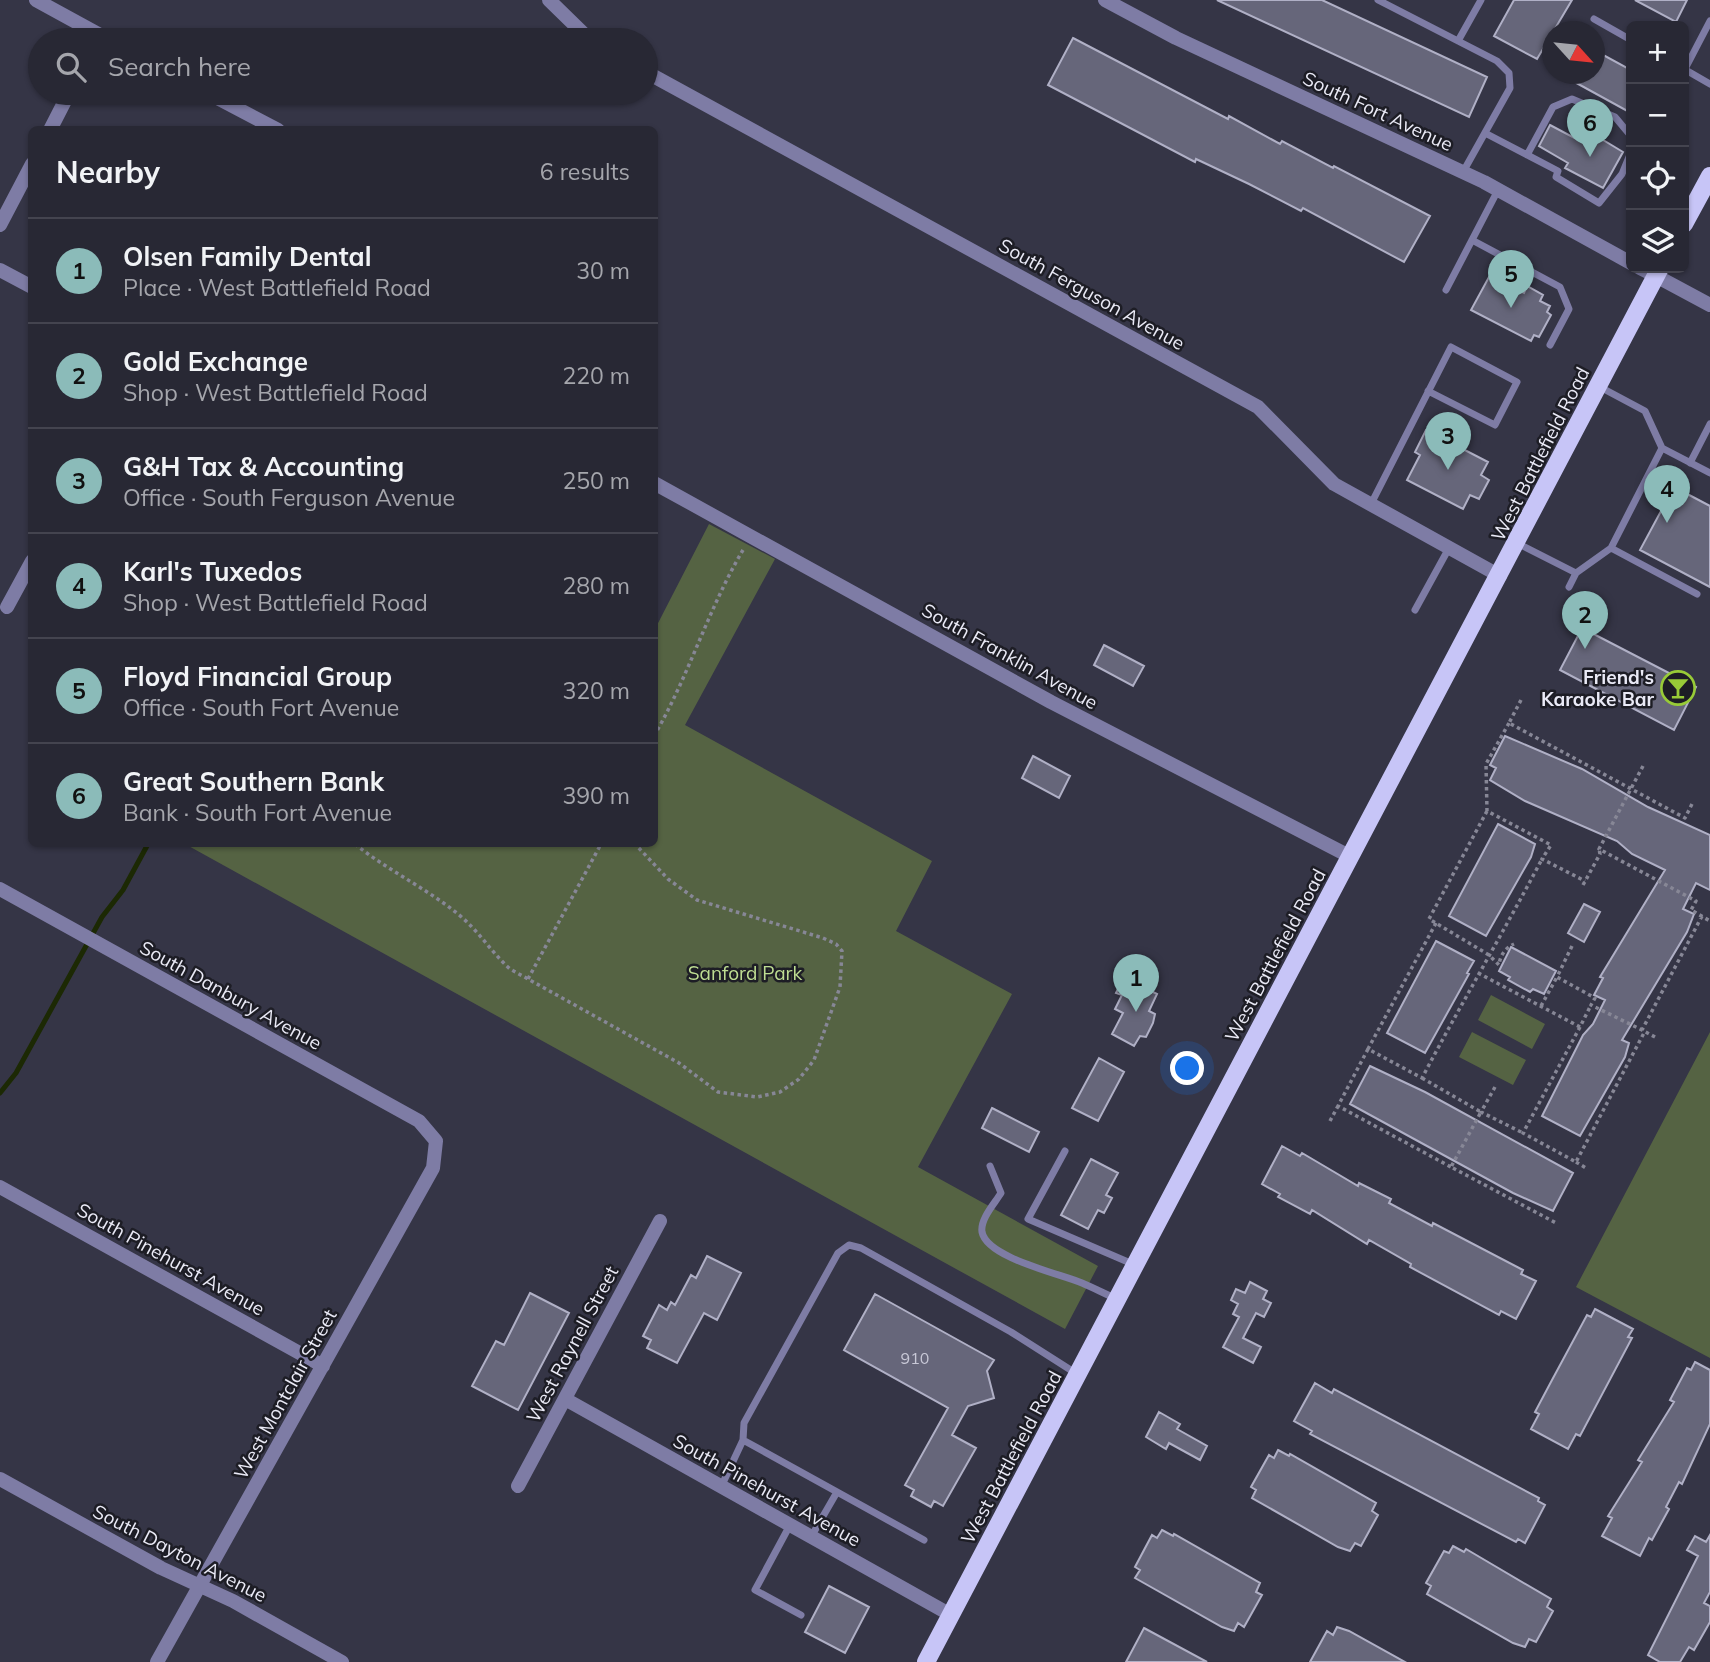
<!DOCTYPE html>
<meta charset="utf-8">
<style>
body{margin:0;font-family:Mulish,sans-serif;background:#343440;color:#f1f3f6}
.controls{position:absolute;right:21px;top:21px;display:grid;overflow:hidden;border-radius:10px;box-shadow:0 2px 5px #0004}
.controls button{width:63px;height:63px;display:grid;place-items:center;padding:0;border:0;border-bottom:2px solid #44444f;background:#282834;color:#f1f3f6;font:35px sans-serif}
.compass{position:absolute;left:1542px;top:21px;width:63px;height:63px;border-radius:50%;background:#282834;box-shadow:0 2px 5px #0004;rotate:117deg}
.you{position:absolute;left:1188px;top:1069px;width:24px;height:24px;margin:-18px;border:5px solid #fff;border-radius:50%;background:#1a73e8;box-shadow:0 0 0 10px #1a73e833}
.badge{display:grid;place-items:center;width:46px;height:46px;border-radius:50%;background:#8bbbb9;color:#111;font-size:23px;font-weight:700}
.pin{position:absolute;translate:-50% -58px;filter:drop-shadow(0 2px 4px #0008)}
.pin::after{content:'';position:absolute;top:37px;width:24px;height:21px;background:inherit;clip-path:polygon(0 0,100% 0,50% 100%)}
.list{margin:0;padding:0;list-style:none}
h2{display:flex;justify-content:space-between;align-items:center;height:91px;margin:0;padding:0 28px;font-size:30px}
h2 small{font-size:23px;font-weight:400;color:#a5a6ac}
.list li{display:grid;grid-template-columns:46px 1fr auto;gap:21px;align-items:center;box-sizing:border-box;height:105px;padding:0 28px;border-top:2px solid #44444f}
.list b{display:block;font-size:26px;white-space:nowrap}
.list p{margin:0;font-size:23px;white-space:nowrap;color:#a5a6ac}
.list em{font-size:23px;font-style:normal;color:#a5a6ac}
.icon{flex:none;width:38px;height:38px;fill:none;stroke:currentColor;stroke-width:2;stroke-linecap:round;stroke-linejoin:round}
.map{position:relative;flex:none;width:1710px;height:1662px;overflow:hidden}
.search{position:absolute;background:#282834;box-shadow:0 2px 5px #0004;left:28px;top:28px;width:630px;height:77px;display:flex;align-items:center;gap:18px;box-sizing:border-box;padding:0 24px;border-radius:38px;color:#a5a6ac;font-size:26px}
.panel{position:absolute;background:#282834;box-shadow:0 2px 5px #0004;left:28px;top:126px;width:630px;height:721px;border-radius:10px}
.map>svg:first-child{display:block}
.green{fill:#556343}
.lines{fill:none;stroke-linecap:round;stroke-linejoin:round}
.stream{stroke:#1c2904;stroke-width:5}
.building{fill:#66667a;stroke:#b0b0c6;stroke-width:2}
.path{stroke:#878796;stroke-width:3.5;stroke-dasharray:3.5 3.5;stroke-linecap:butt}
.service{stroke:#7e7ca5;stroke-width:7}
.minor{stroke:#7e7ca5;stroke-width:14}
.tertiary{stroke:#7e7ca5;stroke-width:14}
.primary{stroke:#c7c5f7;stroke-width:18}
.labels{text-anchor:middle;stroke-width:5;stroke-linejoin:round;paint-order:stroke}
.number-label{font-size:16px;fill:#c9c9d7}
.street-label{font-size:19px;fill:#eaeaf6;stroke:#1d1d25}
.poi-label{font-size:19px;font-weight:bold;fill:#eaeaf6;stroke:#1d1d25;text-anchor:end}
.park-label{font-size:19px;fill:#bedd92;stroke:#1d1d25}
</style>
<div class="map">
<svg width="1710" height="1662" viewBox="0 0 1710 1662">
<rect width="100%" height="100%" fill="#353546"/>
<path class="green" d="M709,524L775,559L685,725L932,861L896,931L1012,994L918,1167L1098,1266L1065,1329L185,844H654L655,629Z
M1491,995L1545,1024L1532,1049L1478,1020Z
M1472,1032L1526,1060L1513,1085L1459,1057Z
M1710,1032V1358L1576,1287Z"/>
<g class="lines">
<path class="stream" d="M0,1093L16,1073L102,917L123,890L148,844"/>
</g>
<path class="building" d="M1217,0H1322L1487,77L1469,117Z
M1514,0H1572L1537,59L1494,36Z
M1635,0H1687L1676,22Z
M1073,38L1228,119L1229,116L1280,144L1282,141L1333,168L1334,166L1430,216L1404,262L1303,208L1301,211L1249,184L1196,159L1195,162L1048,85Z
M1594,50L1631,70V113L1560,74H1594Z
M1550,125L1580,141L1585,132L1593,134L1623,152L1603,188L1565,168L1568,163L1539,146Z
M1489,277L1524,293L1527,286L1543,295L1540,301L1550,306L1547,312L1551,315L1539,337L1534,335L1531,341L1471,310Z
M1426,430L1488,462L1481,475L1489,480L1479,499L1470,495L1463,509L1407,480L1420,455L1415,452Z
M1674,487L1710,506V587L1640,550Z
M1582,628L1696,687L1674,730L1560,670Z
M1104,645L1144,666L1133,686L1094,665Z
M1505,736L1582,769L1648,807L1710,835V890L1696,883L1683,909L1694,914L1687,932L1622,1040L1629,1043L1625,1057L1580,1136L1542,1116L1583,1035L1593,1024L1605,1000L1594,995L1603,978L1600,977L1665,870L1632,854L1617,841L1525,801L1490,780L1496,768L1490,765Z
M1033,756L1070,776L1059,798L1022,778Z
M1498,824L1535,844L1531,857L1486,936L1449,916Z
M1584,904L1600,912L1584,942L1568,933Z
M1436,941L1474,961L1467,973L1469,974L1425,1053L1387,1033Z
M1511,947L1556,971L1544,994L1533,989L1530,992L1508,980L1510,977L1499,971Z
M1124,977L1157,994L1149,1011L1155,1014L1153,1023L1146,1037L1140,1036L1134,1046L1112,1034L1123,1013L1115,1009L1122,995L1116,993Z
M1099,1058L1124,1072L1098,1121L1072,1108Z
M1370,1066L1425,1092L1573,1173L1553,1211L1513,1193L1350,1104Z
M992,1108L1039,1132L1029,1152L982,1128Z
M1282,1146L1300,1156L1302,1153L1358,1186L1359,1183L1391,1199L1389,1203L1432,1226L1433,1223L1523,1270L1521,1274L1536,1281L1516,1319L1501,1311L1499,1315L1410,1267L1411,1264L1369,1240L1367,1244L1312,1210L1310,1214L1278,1197L1280,1194L1262,1184Z
M1091,1159L1118,1173L1106,1195L1112,1198L1104,1213L1098,1210L1088,1229L1061,1215Z
M707,1256L741,1273L717,1320L704,1313L677,1363L647,1348L651,1340L643,1336L659,1305L667,1310L671,1302L675,1305L691,1275L696,1278Z
M1250,1282L1267,1291L1263,1299L1271,1303L1264,1317L1256,1313L1243,1338L1261,1347L1253,1363L1223,1347L1239,1317L1233,1314L1238,1304L1231,1300L1236,1289L1245,1293Z
M530,1293L569,1313L518,1410L472,1386L496,1341L504,1345Z
M875,1294L994,1360L987,1371L994,1398L968,1406L952,1435L976,1448L943,1506L934,1501L931,1507L911,1496L914,1490L905,1485L948,1408L844,1350Z
M1595,1309L1633,1329L1628,1337L1632,1338L1580,1436L1576,1434L1568,1449L1531,1429L1539,1414L1535,1412L1552,1380L1587,1315L1591,1317Z
M1695,1362L1710,1370V1424L1682,1484L1679,1482L1666,1507L1669,1509L1652,1540L1649,1538L1640,1556L1602,1536L1612,1518L1608,1516L1642,1462L1638,1460L1674,1402L1670,1400L1687,1368L1691,1370Z
M1315,1383L1332,1393L1334,1389L1539,1498L1538,1501L1545,1505L1525,1543L1518,1539L1516,1542L1310,1434L1312,1431L1294,1421Z
M1159,1412L1180,1424L1177,1429L1207,1446L1200,1460L1169,1443L1166,1449L1146,1437Z
M1278,1450L1289,1456L1290,1454L1376,1503L1372,1511L1378,1515L1361,1546L1355,1543L1350,1551L1338,1547L1252,1498L1256,1490L1251,1487L1269,1455L1274,1458Z
M1162,1530L1173,1536L1174,1534L1260,1583L1256,1592L1262,1595L1244,1627L1238,1623L1234,1631L1222,1627L1135,1578L1140,1570L1135,1567L1152,1535L1157,1538Z
M1710,1535V1592L1704,1603L1710,1606V1622L1694,1650L1689,1647L1680,1662H1660L1648,1655L1698,1556L1687,1550L1695,1536L1706,1542Z
M1453,1546L1464,1552L1466,1549L1551,1599L1547,1607L1553,1611L1536,1642L1529,1639L1525,1647L1513,1643L1427,1594L1431,1586L1426,1583L1444,1551L1449,1553Z
M829,1586L869,1607L845,1653L805,1632Z
M1337,1627L1349,1631L1405,1662H1310L1327,1631L1333,1635Z
M1144,1628L1207,1662H1126Z"/>
<g class="lines">
<path class="path" d="M1521,700L1509,723L1685,818L1692,804
M1509,723L1486,764L1487,811L1551,845L1542,859L1585,881
M654,736C689,676 708,609 743,550
M1643,766L1599,849L1696,901L1691,910L1710,921
M1487,811L1429,919L1489,955L1499,965C1500,956 1505,948 1514,944
M355,844C387,870 426,888 458,914C479,931 491,952 510,969L679,1063L718,1092L757,1097L780,1092L799,1079L814,1060L840,987L842,951L836,944L823,938L697,900L668,879L635,844
M1583,885L1600,854L1599,849
M1436,923L1368,1049L1422,1078C1461,1004 1503,933 1542,859
M1572,946L1557,977L1595,998L1591,1005L1642,1030
M1478,973L1580,1027L1591,1005
M528,979L601,844
M1541,1006L1557,977
M1580,1027L1523,1133L1576,1162L1645,1031
M1655,1037L1642,1030L1702,916
M1368,1049L1338,1106L1451,1167
M1422,1078L1481,1112L1451,1167L1558,1224
M1495,1087L1481,1112L1523,1133
M1330,1121L1338,1106
M1576,1162L1586,1168"/>
<path class="service" d="M1378,0L1497,61L1509,73L1510,88L1463,172
M1594,19L1631,40
M1458,41L1481,0
M1684,69L1710,84
M1685,69L1710,21
M1485,133L1558,171L1556,177L1599,203L1622,174L1631,152
M1527,155L1553,107L1572,99L1615,117L1631,136
M1472,240L1560,287L1569,309L1550,345
M1446,290L1498,190
M1600,387L1645,411L1662,448L1710,473
M1662,448L1611,548L1697,594
M1690,463L1710,424
M1371,504L1451,347L1517,382L1495,425L1428,391
M1517,543L1576,573
M1569,587L1576,573L1611,548
M1415,610L1449,548
M1065,1151L1028,1219L1135,1265
M990,1166L1001,1193C995,1203 980,1219 982,1232C987,1258 1061,1274 1082,1283C1094,1288 1105,1294 1117,1299
M743,1440L924,1540
M721,1487L743,1440L744,1423L838,1253L849,1245L861,1248L1011,1332L1077,1374
M790,1525L755,1590L801,1615
M811,1537L837,1492"/>
<path class="minor" d="M36,0L109,40
M549,0L590,40
M1105,0L1176,38L1484,182L1631,263
M646,72L1258,407L1334,484L1500,576
M208,93L278,130
M50,130L69,93
M0,225L32,164
M1640,268L1656,276
M0,270L32,287
M654,483L1051,702L1351,857
M7,607L32,561
M0,889L419,1121L436,1141L433,1168L157,1662
M0,1187L323,1366
M565,1399L951,1615
M0,1479L161,1568L233,1601L342,1662
M518,1486L660,1221"/>
<path class="tertiary" d="M1656,276L1710,305"/>
<path class="primary" d="M1684,224L1710,176
M926,1662L1660,268"/>
</g>
<defs>
<g id="bar-ring" transform="scale(1.75)"><circle r="9.5" fill="#1d1d25" stroke="#98cb37" stroke-width="1.5"/><path d="M-6-5H6L.8 .8V4.5H3.5V6h-7V4.5H-.8V.8Z" fill="#98cb37"/></g>
</defs>
<g fill-rule="evenodd">
<use href="#bar-ring" x="1678" y="688"/>
</g>
<g class="labels">
<g class="number-label">
<text x="915" y="1364">910</text>
</g>
<g class="street-label">
<text transform="translate(1378 111) rotate(25)" y="7">South Fort Avenue</text>
<text transform="translate(1092 294) rotate(29)" y="7">South Ferguson Avenue</text>
<text transform="translate(1540 454) rotate(-63)" y="7">West Battlefield Road</text>
<text transform="translate(1010 656) rotate(29)" y="7">South Franklin Avenue</text>
<text transform="translate(1275 955) rotate(-62)" y="7">West Battlefield Road</text>
<text transform="translate(231 995) rotate(29)" y="7">South Danbury Avenue</text>
<text transform="translate(171 1259) rotate(29)" y="7">South Pinehurst Avenue</text>
<text transform="translate(572 1344) rotate(-62)" y="7">West Raynell Street</text>
<text transform="translate(285 1394) rotate(-61)" y="7">West Montclair Street</text>
<text transform="translate(1011 1457) rotate(-62)" y="7">West Battlefield Road</text>
<text transform="translate(767 1490) rotate(29)" y="7">South Pinehurst Avenue</text>
<text transform="translate(180 1553) rotate(27)" y="7">South Dayton Avenue</text>
</g>
<g class="poi-label">
<text x="1654" y="684">Friend's<tspan x="1654" dy="22">Karaoke Bar</tspan></text>
</g>
<g class="park-label">
<text x="745" y="980">Sanford Park</text>
</g>
</g>
</svg>
<div class="controls">
<button>+</button>
<button>−</button>
<button><svg class="icon" aria-label="locate" viewBox="0 0 24 24"><circle cx="12" cy="12" r="6"/><path d="M12 2v4M12 18v4M2 12h4M18 12h4"/></svg></button>
<button><svg class="icon" aria-label="layers" viewBox="0 0 24 24"><path d="M12 4l9 5-9 5-9-5zM3 14l9 5 9-5"/></svg></button>
</div>
<svg class="compass" viewBox="-18 -18 36 36"><path d="M0-13l5 13h-10z" fill="#e53935"/><path d="M0 13l5-13h-10z" fill="#a5a6ac"/></svg>
<div class="you"></div>
<div class="pin badge" style="left:1136px;top:1012px">1</div>
<div class="pin badge" style="left:1585px;top:649px">2</div>
<div class="pin badge" style="left:1448px;top:470px">3</div>
<div class="pin badge" style="left:1667px;top:523px">4</div>
<div class="pin badge" style="left:1511px;top:308px">5</div>
<div class="pin badge" style="left:1590px;top:157px">6</div>
<div class="search"><svg class="icon" aria-label="search" viewBox="0 0 24 24"><circle cx="10" cy="10" r="6"/><path d="M15 15l6 6"/></svg>Search here</div>
<section class="panel">
<h2>Nearby<small>6 results</small></h2>
<ul class="list">
<li><span class="badge">1</span><div><b>Olsen Family Dental</b><p>Place · West Battlefield Road</p></div><em>30 m</em></li>
<li><span class="badge">2</span><div><b>Gold Exchange</b><p>Shop · West Battlefield Road</p></div><em>220 m</em></li>
<li><span class="badge">3</span><div><b>G&amp;H Tax &amp; Accounting</b><p>Office · South Ferguson Avenue</p></div><em>250 m</em></li>
<li><span class="badge">4</span><div><b>Karl's Tuxedos</b><p>Shop · West Battlefield Road</p></div><em>280 m</em></li>
<li><span class="badge">5</span><div><b>Floyd Financial Group</b><p>Office · South Fort Avenue</p></div><em>320 m</em></li>
<li><span class="badge">6</span><div><b>Great Southern Bank</b><p>Bank · South Fort Avenue</p></div><em>390 m</em></li>
</ul>
</section>
</div>
